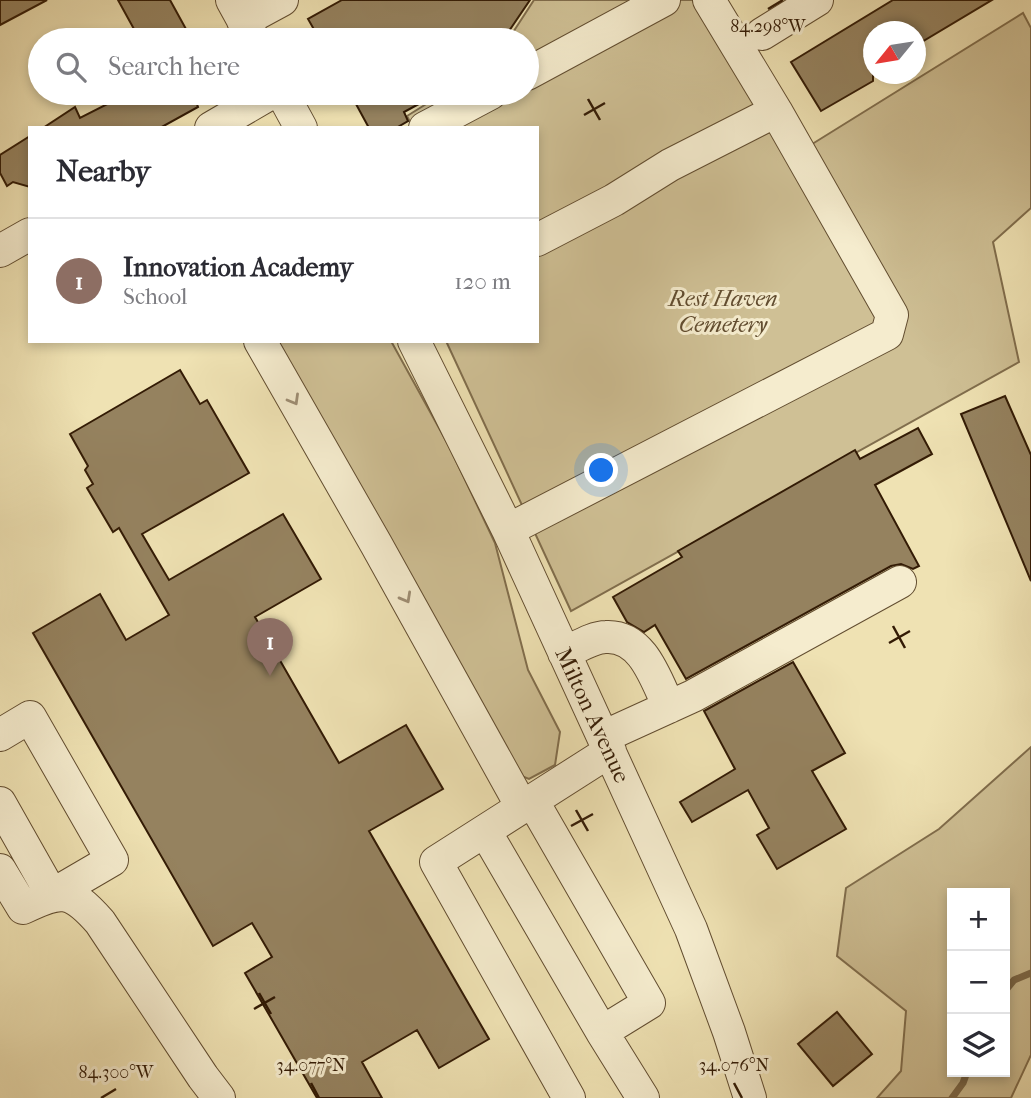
<!DOCTYPE html>
<meta charset="utf-8">
<style>
body{margin:0;font-family:"IM FELL French Canon",serif;background:#f2f2f3;color:#2b2b33}
.controls{position:absolute;right:21px;bottom:21px;display:grid;overflow:hidden;border-radius:0px;box-shadow:0 4px 10px #0003}
.controls button{width:63px;height:63px;display:grid;place-items:center;padding:0;border:0;border-bottom:2px solid #e1e1e2;background:#fff;color:#2b2b33;font:35px sans-serif}
.compass{position:absolute;left:863px;top:21px;width:63px;height:63px;border-radius:50%;background:#fff;box-shadow:0 4px 10px #0003;rotate:240deg}
.you{position:absolute;left:602px;top:471px;width:24px;height:24px;margin:-18px;border:5px solid #fff;border-radius:50%;background:#1a73e8;box-shadow:0 0 0 10px #1a73e833}
.badge{display:grid;place-items:center;width:46px;height:46px;border-radius:50%;background:#8f2418;color:#fff;font-size:23px;font-weight:700}
.pin{position:absolute;translate:-50% -58px;filter:drop-shadow(0 2px 4px #0008)}
.pin::after{content:'';position:absolute;top:37px;width:24px;height:21px;background:inherit;clip-path:polygon(0 0,100% 0,50% 100%)}
.list{margin:0;padding:0;list-style:none}
h2{display:flex;justify-content:space-between;align-items:center;height:91px;margin:0;padding:0 28px;font-size:30px}
h2 small{font-size:23px;font-weight:400;color:#7c7c81}
.list li{display:grid;grid-template-columns:46px 1fr auto;gap:21px;align-items:center;box-sizing:border-box;height:126px;padding:0 28px;border-top:2px solid #e1e1e2}
.list b{display:block;font-size:26px;white-space:nowrap}
.list p{margin:0;font-size:23px;white-space:nowrap;color:#7c7c81}
.list em{font-size:23px;font-style:normal;color:#7c7c81}
.icon{flex:none;width:38px;height:38px;fill:none;stroke:currentColor;stroke-width:2;stroke-linecap:round;stroke-linejoin:round}
.map{position:relative;flex:none;width:1031px;height:1098px;overflow:hidden}
.search{position:absolute;background:#fff;box-shadow:0 4px 10px #0003;left:28px;top:28px;width:511px;height:77px;display:flex;align-items:center;gap:18px;box-sizing:border-box;padding:0 24px;border-radius:38px;color:#7c7c81;font-size:26px}
.panel{position:absolute;background:#fff;box-shadow:0 4px 10px #0003;left:28px;top:126px;width:511px;height:217px;border-radius:0px}
.map>svg:first-child{display:block}
.green{fill:#cfc095;stroke:#816e4d;stroke-width:2;fill-rule:evenodd}
.lines{fill:none;stroke-linecap:round;stroke-linejoin:round}
.stream{stroke:#7d6a4a;stroke-width:7}
.building{fill:#95825f;stroke:#331b05;stroke-width:2}
.minor-casing{stroke:#624d30;stroke-width:34}
.minor{stroke:#f5ecce;stroke-width:32}
.oneway{stroke:#9e8e74}
.ticks{fill:none;stroke:#331b05;stroke-width:2.5}
.labels{text-anchor:middle;stroke-width:6;stroke-linejoin:round;paint-order:stroke}
.park-label{font-size:23px;font-style:italic;fill:#624d30;stroke:#f5ecce}
.street-label{font-size:23px;fill:#331b05;stroke:#f5ecce}
.ticks-label{font-size:18px;text-anchor:middle;fill:#331b05;stroke:#f5ecce;stroke-width:6;stroke-linejoin:round;paint-order:stroke}
</style>
<div class="map">
<svg width="1031" height="1098" viewBox="0 0 1031 1098">
<rect width="100%" height="100%" fill="#efe2b3"/>
<filter id="stains"><feTurbulence type="fractalNoise" baseFrequency=".00286" numOctaves="4"/><feColorMatrix values="0 0 0 0 .2 0 0 0 0 .09 0 0 0 0 .02 0 0 0 .5 -.17"/></filter>
<radialGradient id="worn" r=".72"><stop offset=".6" stop-color="#630" stop-opacity="0"/><stop offset="1" stop-color="#630" stop-opacity=".3"/></radialGradient>
<path class="green" d="M534,0H715L809,146L1023,13L1031,28V208L993,242L1019,362L571,611L446,341H537V128H413L407,116L444,93H527V40H508Z
M268,341H391L450,448L495,543L528,670L560,732L555,765L529,779L519,775Z
M1031,747V1055L1011,1098H877L901,1071L906,1011L837,956L846,888L939,829ZM952,893H1005V1072H952Z"/>
<g class="lines">
<path class="stream" d="M1005,991L1014,980L1031,973
M952,1098L963,1083L967,1072"/>
</g>
<path class="building" d="M0,0H47L0,25Z
M118,0H170L192,40H140Z
M342,0H530L505,37L499,40H320L308,19Z
M893,0H992L915,46V32H873V81L821,111L791,62Z
M129,93H193L198,107L160,128H43L75,107L80,118Z
M350,93H439L404,112L408,121L396,128H369Z
M30,136V187L13,182L7,186L0,173V155Z
M180,370L200,404L207,400L249,473L142,534L169,580L283,514L321,579L255,617L339,763L406,725L443,789L369,831L489,1039L439,1068L417,1030L362,1062L382,1098H317L245,973L272,957L252,923L213,946L33,633L100,594L126,640L169,615L119,528L113,532L87,488L93,484L85,470L88,466L70,434Z
M1005,396L1031,455V581L961,414Z
M918,428L932,454L875,485L919,566L913,569L901,564L891,566L686,679L655,625L644,632L627,622L613,597L682,557L678,551L855,450L860,459Z
M793,662L845,753L812,771L846,829L777,869L757,835L769,828L748,790L692,822L680,802L735,769L704,711Z
M837,1012L872,1054L833,1086L798,1044Z"/>
<g class="lines">
<g class="minor-casing">
<path id="minor" d="M232,0L254,40
M243,21L282,0
M762,34L817,0
M527,74L664,0
M282,93L301,128
M211,128L271,93
M425,128L491,93
M537,240L614,200L670,165L776,111
M0,251L30,234
M260,341L376,544L522,807
M414,341L508,530L691,929L729,1032L750,1098
M508,530L887,334L892,315L776,111L709,0
M564,653C576,648 593,637 606,637C643,635 656,680 669,707
M0,735L30,717L112,860L52,895L0,803
M603,737L693,696L900,582
M532,800L649,1003L602,1032L643,1098
M485,831L602,1032
M0,870L23,908C61,890 70,888 100,922L203,1077L219,1098
M569,1098L436,862L610,751"/>
</g>
<use href="#minor" class="minor"/>
</g>
<defs><path id="oneway-chevron" d="M-2-3.5L2.5 0L-2 3.5" fill="none" stroke-width="1.6" stroke-linecap="round" stroke-linejoin="round" transform="scale(1.75)"/></defs>
<g class="oneway">
<use href="#oneway-chevron" transform="translate(294 400) rotate(60)"/>
<use href="#oneway-chevron" transform="translate(406 598) rotate(61)"/>
</g>
<path class="ticks" d="M768,9L783,0M588,99L600,120M584,115L605,103M893,626L905,648M889,643L910,631M576,810L588,831M571,826L593,814M259,993L271,1014M254,1009L275,997M311,1083L319,1098M734,1083L742,1098M101,1098L116,1089"/>
<g class="labels">
<g class="park-label">
<text x="723" y="306">Rest Haven<tspan x="723" dy="26">Cemetery</tspan></text>
</g>
<g class="street-label">
<text transform="translate(593 715) rotate(65)" y="8">Milton Avenue</text>
</g>
</g>
<g class="ticks-label">
<text x="768" y="32">84.298°W</text>
<text x="311" y="1071">34.077°N</text>
<text x="734" y="1071">34.076°N</text>
<text x="116" y="1078">84.300°W</text>
</g>
<rect width="100%" height="100%" filter="url(#stains)"/>
<rect width="100%" height="100%" fill="url(#worn)"/>
</svg>
<div class="controls">
<button>+</button>
<button>−</button>
<button><svg class="icon" aria-label="layers" viewBox="0 0 24 24"><path d="M12 4l9 5-9 5-9-5zM3 14l9 5 9-5"/></svg></button>
</div>
<svg class="compass" viewBox="-18 -18 36 36"><path d="M0-13l5 13h-10z" fill="#e53935"/><path d="M0 13l5-13h-10z" fill="#7c7c81"/></svg>
<div class="you"></div>
<div class="pin badge" style="left:270px;top:676px;background:#8d6e63">1</div>
<div class="search"><svg class="icon" aria-label="search" viewBox="0 0 24 24"><circle cx="10" cy="10" r="6"/><path d="M15 15l6 6"/></svg>Search here</div>
<section class="panel">
<h2>Nearby<small></small></h2>
<ul class="list">
<li><span class="badge" style="background:#8d6e63">1</span><div><b>Innovation Academy</b><p>School</p></div><em>120 m</em></li>
</ul>
</section>
</div>
